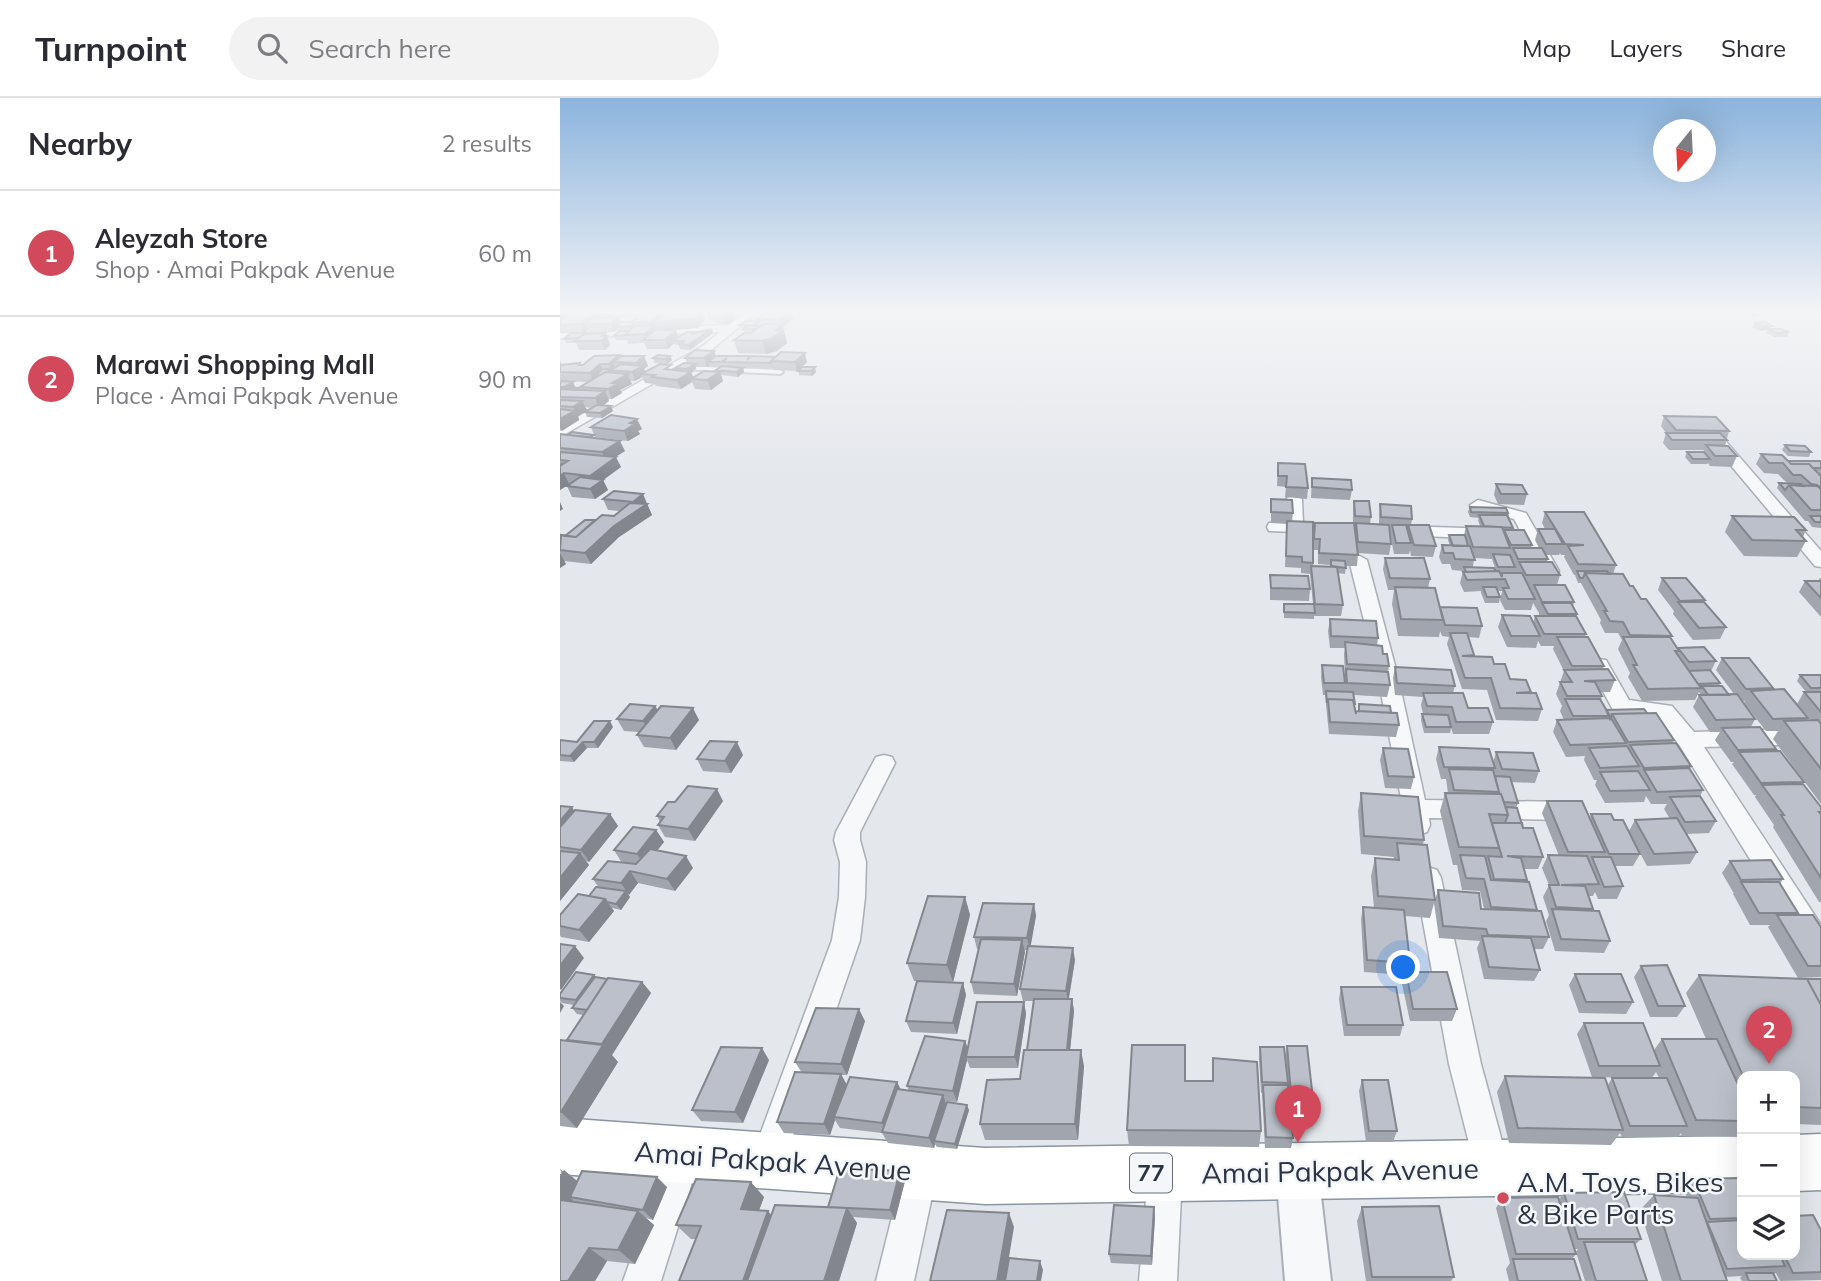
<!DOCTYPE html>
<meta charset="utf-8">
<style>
body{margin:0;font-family:Mulish,sans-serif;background:#f2f2f3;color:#2b2b33}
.controls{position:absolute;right:21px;bottom:21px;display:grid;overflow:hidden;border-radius:14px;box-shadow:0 7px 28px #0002}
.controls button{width:63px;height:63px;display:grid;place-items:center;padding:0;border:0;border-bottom:2px solid #e1e1e2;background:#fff;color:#2b2b33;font:35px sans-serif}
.compass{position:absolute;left:1093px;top:21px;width:63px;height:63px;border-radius:50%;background:#fff;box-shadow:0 7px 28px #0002;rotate:198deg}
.you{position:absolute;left:844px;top:870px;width:24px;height:24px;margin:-18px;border:5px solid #fff;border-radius:50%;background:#1a73e8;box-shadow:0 0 0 10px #1a73e833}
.badge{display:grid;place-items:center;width:46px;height:46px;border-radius:50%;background:#d1495b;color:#fff;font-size:23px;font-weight:700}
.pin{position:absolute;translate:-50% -58px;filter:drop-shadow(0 2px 4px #0008)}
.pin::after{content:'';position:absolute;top:37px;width:24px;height:21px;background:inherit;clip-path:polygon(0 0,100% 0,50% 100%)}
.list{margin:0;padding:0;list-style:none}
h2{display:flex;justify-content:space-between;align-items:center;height:91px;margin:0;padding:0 28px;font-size:30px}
h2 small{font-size:23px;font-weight:400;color:#7c7c81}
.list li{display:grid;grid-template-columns:46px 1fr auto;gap:21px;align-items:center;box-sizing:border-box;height:126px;padding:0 28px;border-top:2px solid #e1e1e2}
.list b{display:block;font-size:26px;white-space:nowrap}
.list p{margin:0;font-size:23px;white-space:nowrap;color:#7c7c81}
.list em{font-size:23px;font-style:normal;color:#7c7c81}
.icon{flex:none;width:38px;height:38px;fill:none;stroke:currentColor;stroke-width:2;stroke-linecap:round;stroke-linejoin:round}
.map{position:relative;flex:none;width:1261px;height:1183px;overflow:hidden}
header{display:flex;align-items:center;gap:42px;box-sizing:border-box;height:98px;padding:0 35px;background:#fff;border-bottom:2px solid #e1e1e2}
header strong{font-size:33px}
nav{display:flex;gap:38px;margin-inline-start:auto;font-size:24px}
.search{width:490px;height:63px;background:#f2f2f3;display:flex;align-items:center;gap:18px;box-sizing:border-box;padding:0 24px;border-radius:38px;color:#7c7c81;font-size:26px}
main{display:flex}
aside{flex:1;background:#fff}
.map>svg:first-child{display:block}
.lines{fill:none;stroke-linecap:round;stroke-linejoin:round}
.service-casing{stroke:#a9aeb7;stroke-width:4}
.minor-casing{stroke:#a9aeb7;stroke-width:3}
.tertiary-casing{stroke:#a9aeb7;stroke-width:4}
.trunk-casing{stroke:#8b94a3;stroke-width:3}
.service{fill:#f7f8fa;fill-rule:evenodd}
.minor{fill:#f7f8fa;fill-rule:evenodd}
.tertiary{fill:#f7f8fa;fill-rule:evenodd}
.trunk{fill:#fff;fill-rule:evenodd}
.wall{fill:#a1a5ae;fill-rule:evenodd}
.shaded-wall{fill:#83868d}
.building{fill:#bbc0ca;stroke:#83868d;stroke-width:2}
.poi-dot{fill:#d1495b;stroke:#f4f6f9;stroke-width:2.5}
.labels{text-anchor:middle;stroke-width:5;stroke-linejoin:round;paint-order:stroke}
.shield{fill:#f4f6f9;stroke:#676e7b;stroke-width:2}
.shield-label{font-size:23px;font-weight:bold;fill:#2b3445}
.near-street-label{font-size:28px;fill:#2b3445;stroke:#f4f6f9}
.near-poi-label{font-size:28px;fill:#2b3445;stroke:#f4f6f9;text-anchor:start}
</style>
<header>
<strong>Turnpoint</strong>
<div class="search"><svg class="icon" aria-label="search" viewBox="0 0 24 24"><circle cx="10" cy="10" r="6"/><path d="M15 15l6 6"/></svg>Search here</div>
<nav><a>Map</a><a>Layers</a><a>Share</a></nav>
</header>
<main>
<aside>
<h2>Nearby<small>2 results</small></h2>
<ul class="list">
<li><span class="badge">1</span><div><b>Aleyzah Store</b><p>Shop · Amai Pakpak Avenue</p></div><em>60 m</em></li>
<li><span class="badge">2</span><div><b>Marawi Shopping Mall</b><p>Place · Amai Pakpak Avenue</p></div><em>90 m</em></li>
</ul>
</aside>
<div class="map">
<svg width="1261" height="1183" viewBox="0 0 1261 1183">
<rect width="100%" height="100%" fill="#e4e7ec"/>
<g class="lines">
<g class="service-casing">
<path id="service" d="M120,268L220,272L223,274L220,276L122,271L119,269Z"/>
</g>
<g class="minor-casing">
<path id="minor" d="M184,215H196L151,252L0,339V329L143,248L160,234L0,240V234L169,227Z
M1158,339L1163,340L1261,453V469L1255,468L1153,346L1151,343Z
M734,396L742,401L743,425L783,426L791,431L783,436L709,433L707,429L709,425L727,424L726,401Z
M918,402L966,415L999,473L996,477H984L954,421L912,410L910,407Z
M843,428L934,431L942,436L934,441L837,437L835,433L837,429Z
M798,457L807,462L838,579L865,702L1011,704L1020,706L1023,713L1020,720L1011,722L869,720L870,727L867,734L858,737L849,734L846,727L818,579L789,462Z
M1039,561L1046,562L1069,602L1112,608L1134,634L1261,630V646L1144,649L1261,827V863L1251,860L1120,648L1098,620L1073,618L1053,612L1029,567L1032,562Z
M324,657L332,659L335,665L300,734V742L306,764L305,799L300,842L225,1061L220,1073L208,1078L196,1073L191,1061L272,842L279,799L280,764L274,742L276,734L316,659Z
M868,769L877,772L881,780L921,966L949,1069L944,1081L932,1086L920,1081L915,1069L889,966L855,780L859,772Z
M123,1042L135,1047L140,1059L101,1183H63L111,1047Z
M360,1058L372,1063L377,1075L354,1183H316L343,1075L348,1063Z
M605,1060L617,1065L622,1077L617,1183H579L588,1077L593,1065Z"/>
</g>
<g class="tertiary-casing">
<path id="tertiary" d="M737,1052L752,1058L758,1073L771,1183H725L716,1073L722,1058Z"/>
</g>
<g class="trunk-casing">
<path id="trunk" d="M0,1020L425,1050L1182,1038V1094L425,1106L0,1076Z
M1261,1036V1092L1235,1093V1037Z"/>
</g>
<use href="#service" class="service"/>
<use href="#minor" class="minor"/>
<use href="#tertiary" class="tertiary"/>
<use href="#trunk" class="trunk"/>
</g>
<path class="wall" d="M0,215H56L53,219H58L61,224H73L81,215H143L145,222L138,230L110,232L118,239L134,234V235H153L130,252L120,251L119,247L113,246L108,251H87L84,245L68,246L67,242H56L54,238L59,233L57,232L54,234L30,235L28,232L25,235L27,236L46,235L50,247L45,252H19L16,245H6L4,241L11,235H0Z
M79,215L74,219L59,220L57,216Z
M147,215H174L176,221L165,227L148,221Z
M1183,215H1198L1196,219Z
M234,220L223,229L227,245L217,253L206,256L178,255L174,242L185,235L184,231H182L180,227L198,223L197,221Z
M1194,225L1210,231L1229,234L1227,239H1215L1206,235L1208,232L1200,233L1192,229Z
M154,253L156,258L247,264L242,269L256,274L252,278L239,277L238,272L237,273L213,272V270L170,269L183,270L184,274L178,279L161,277L163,283L151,292L135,291L132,284L121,291L96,288L95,286L85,285L82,279L75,283H70L72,286L60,292L62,295L52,301H48L49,303L43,308L53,313L42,320L27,319L25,314L33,310L25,309L27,312L18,318L19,322L0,333V289L13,284L15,289L13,290L21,292L20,289L28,284L0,283V262L2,267H21L60,259L84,258L88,268L84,271L85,274L116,272L115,270L127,265L125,260ZM150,268L161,269L156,272L157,273L133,280L131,274L136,271V269H147Z
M110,258L112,262L107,266L94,265L93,260Z
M1104,318L1169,333L1165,348L1177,358L1172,369L1150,368L1148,365L1147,366H1131L1125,359L1127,354H1143L1144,352H1109L1103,345L1106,335L1101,328Z
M31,329L82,331L78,333L80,336L68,343L35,339Z
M0,336L35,340L65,353L55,359L61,369L43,382L48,392L35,401L12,399L7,388L10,386L0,392Z
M1225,347L1251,354L1249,359L1228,358L1222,352Z
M1201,356L1228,363L1261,364V376H1259L1261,378V430L1252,429L1248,423H1245L1217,390L1219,385H1227L1218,376L1204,375L1196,366Z
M718,365L748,390L747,401L725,399L726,389L717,388Z
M752,380L792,392L790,402L751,400Z
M936,386L967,396L964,407L938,406L934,397Z
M54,393L88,406L87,407L92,417L59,439L31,466L4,463L6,466L0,470V438H5L35,422L54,418L60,413L48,412L43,401Z
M711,401L733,415L732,423L753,424V468H770L771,467L758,466V452H753L755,425H793V413L794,403L811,419L810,426H819V417L820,406L852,421L851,427L876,448L873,459L851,458L850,452L849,456H834L831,441V446L829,457L798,455L797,468H786L785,476L778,475L783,507L781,518H754V521L724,520V506H753L750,476L741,475V470L725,469L727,426L711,425Z
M910,409L948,415L953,430V432L972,447L971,450H979L975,442L978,431H985L982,425L985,414L1056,467L1053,476L1070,488L1081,501L1112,538L1110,540L1118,551V550L1156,563L1151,573L1160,585L1159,588L1169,597L1174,596L1156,572L1162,560L1213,590L1212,592L1248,620L1247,622H1251L1237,606L1244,594H1246L1237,583L1240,577H1261V706L1213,641L1218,633H1206L1184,605L1185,603H1182L1195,621L1191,629L1216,651L1215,653L1244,684L1242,686L1261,709V804H1259L1213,729L1214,727L1195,699L1196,697H1194L1172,666L1174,664H1171L1155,642L1160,634H1150L1133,609L1139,597H1141L1139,594L1135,602L1082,603L1068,579L1070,575L1058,551L1062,542L1058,535H1045L1040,525L1041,522L1021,485H1018L1015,477H1014L1004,459L1005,457H1001L1000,455L999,457H985L988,461L987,464L1000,477L997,487L1014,504L1013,509L1017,516L1016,518L1026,536L1025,539L1044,568L1043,571L1055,582L1050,594H1040L1042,598L1041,602L1046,612L1087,615L1114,642L1112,646L1131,668L1130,671L1143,692L1140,698L1156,723L1149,735L1126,736L1137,754L1130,766L1087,768L1072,740L1080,756L1073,768H1054L1063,788L1057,801H1038L1035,794L1033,798H1029L1033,811L1032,813L1050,843L1044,855L995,853L986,823L989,817L983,799L989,787L982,770L988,757L999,758L982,715L987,703L1030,720L1031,716L1054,722L1069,733L1075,722L1110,721L1104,711L1107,706H1091L1086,698L1084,704L1045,705L1035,687L1037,682H1034L1024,662L1025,658L1006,659L993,634L997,622H1004L1000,613L1002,608L996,596L1004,573L993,551L994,548H981L978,543L976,550L947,549L938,529L942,517L973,525L975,518H979V515L973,505L971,512H945L940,502L942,494V493H938L940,499L939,505H925L921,495V493L904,494L900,485L903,473L892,472L890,466H882L879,459L882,447L890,448L888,442L889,437H904L906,428H920L918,422L919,420L910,419L908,414ZM914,460L932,461L936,473L913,469Z
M1172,418L1246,432L1243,439L1246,443L1237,459L1184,458L1165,434Z
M825,460L870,481L868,490L880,510L922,528L919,540L908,539L914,558L934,566L950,581L971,594V595L982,611L978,623L936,622L927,592L902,591L887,546L889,539L882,538L880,533L879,539L838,538L832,506L834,492H828L823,471Z
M710,477L750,491L749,503L710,502Z
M1102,480L1145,502L1144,504L1166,529L1160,541L1133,542L1113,516L1114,513L1098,492Z
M1260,480H1261V519L1239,494L1245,483H1258Z
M770,521L818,540L817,548L829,568L828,574L830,587L827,599L794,597L795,609L796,614L798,613L799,606L831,615L839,627L836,639L769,636L765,597H763L761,579L762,567L785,584V578L784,556L785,550H770L768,533Z
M835,569L895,588L893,595L908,610L933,624L929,636H893L891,630L890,635H864L861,622L862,616H863L861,607L863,599L835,597L833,580Z
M95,608L98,612L139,622L116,652L84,649L77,637L79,634L64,633L57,621Z
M53,629L38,650H27L14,664L0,663V642L17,644Z
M879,649L933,665L936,654L979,673L975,685L951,684L958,705L956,710L963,730L983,759L978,771H964L967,782L966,784L977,812V813L989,839L983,851H974L980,872L974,883L924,881L917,850L920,843L879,840L874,805L870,820L845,818L850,865L847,874L897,911L892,923H850L842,886L845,877L804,874L801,821L803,809L814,810L811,778L815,760L833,761L834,759L801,756L798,713L801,695L864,742L863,746L875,802L878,792L921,811H924L920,793L902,792L897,767H893L880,713L885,695H888L886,681H881L876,661Z
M823,650L854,679L851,691L825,690L820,662Z
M183,657L171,675L143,673L137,661Z
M163,703L135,743L105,739L98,727L100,724L97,718L115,704Z
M0,708L14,713L50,716L58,728L29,764L26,763L29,767L0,803Z
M96,732L104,744L97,752L133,770L115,793L78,785L68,797L70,799L61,812L52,810L54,813L29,844L1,839L0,837V817L29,798L39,790L33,781L62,765L54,752Z
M1170,763L1223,781L1220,786L1238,815L1236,817L1261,829V879L1238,880L1208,829L1210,827H1190L1173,796L1174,794H1173L1162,775Z
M405,799L410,817L393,884L354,883L347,865Z
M474,806L476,818L470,848L515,862L509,901H512L514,913L510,952L524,968L518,1042H425L420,1026L460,981L467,952L474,903H463L460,891L468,852H465L457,898L414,896L411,884L419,851H417L414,839Z
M1081,868L1125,908L1117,919H1090L1074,879Z
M1015,876L1073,904L1066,916L1019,915L1009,887Z
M1139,877L1261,881V1027L1235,1026V978H1182V1036L1180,1039L1122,1038L1121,1035L1118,1039H1062L1060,1035L1051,1047L949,1045L937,994L945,978L1048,987L1052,980H1099L1096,974L1092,980L1032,979L1017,936L1024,925L1094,952L1102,941H1146L1126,895Z
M36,879L82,884L91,895L52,957L58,964L17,1030L0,1028V942L8,943L7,942L23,917L17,916L12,910L14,907L2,905L0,903V896Z
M403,885L406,897L397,936L351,934L346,923Z
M781,889L843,927L840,938H784L779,901Z
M464,904L466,916L458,970H410L407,962L397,1004L385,1003L386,1005L409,1012L397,1051L377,1049L375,1046L374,1050L328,1045L322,1035L280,1030L275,1022L270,1037L224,1035L217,1024L242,975L235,964L305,923L287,977H281L287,988L337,984L341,992L349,993L347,988L405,943L408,951Z
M727,948L755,1019L752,1029H732L733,1040L731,1050H705L702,995H701L699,960L700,949L728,985V987L725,959Z
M653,960L701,1033L699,1049L569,1048L567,1032L625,983H652Z
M209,962L183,1025L141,1023L132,1012Z
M802,982L837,1033L833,1044H806L799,993Z
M0,1071L17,1083L107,1089L93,1122L86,1120L94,1127L75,1166L47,1163L35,1183Z
M340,1073L345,1083L335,1122L293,1119L297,1125L279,1183H119L136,1141H131L116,1127L204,1099L199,1112L208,1113L211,1117L268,1110Z
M1133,1081L1182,1083V1157H1235L1261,1132V1182L1220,1183L1216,1175L1214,1176L1217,1183H1182L1180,1180L1182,1178L1165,1179L1167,1183H1102L1080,1112L1094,1097L1127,1099L1124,1092Z
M1004,1095L1081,1141L1075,1147L1087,1183H1025L1016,1154L1018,1151H1014L1016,1156L1012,1161L1021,1183H949L946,1171L950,1165L936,1110L942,1100L999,1101Z
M594,1109L595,1119L592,1167L551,1165L549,1156Z
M802,1109L894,1179L891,1183H806L797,1123Z"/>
<path class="shaded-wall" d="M2,215H17L0,227V216Z
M35,215H38L41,222L26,226L28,232L24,235L20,226Z
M51,215H56V217L51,221L49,217Z
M100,215H143L145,222L138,230L99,233L97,229L95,231L97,236L87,242L85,236L93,229L91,224Z
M168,215H174L176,221L165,227L162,218Z
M227,215H233L234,220L223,229L227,245L217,253L206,256L202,243L221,228L219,222Z
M58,219L62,227L56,229L57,232L54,234L51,226Z
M1202,228H1212L1210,232L1208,231L1200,233Z
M152,231L153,235L130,252L128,247Z
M116,232L119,241L112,243L113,246L108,251L105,242Z
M46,235L50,247L45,252L41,243L42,238Z
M154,253L157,262L148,264L150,268L147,269L144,260Z
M245,255L247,264L237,273L235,264Z
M59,257L62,264H53L56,272H52L49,266Z
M84,258L88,268L84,271L86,277L81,276L82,279L75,283L72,274L78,270L76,265Z
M110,258L112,262L107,266L105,261Z
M40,266L44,275L36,277L38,281L34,284L30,275Z
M135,266L136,271L131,274L134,281H131L132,284L121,291L117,282L128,276L126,271Z
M255,269L256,274L252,278L251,273Z
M183,270L184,274L178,279L176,274Z
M160,274L163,283L151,292L147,282Z
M68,276L72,286L60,292L62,295L52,301L48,291L52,285Z
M13,284L15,289L6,294L4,289Z
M45,293L49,303L39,310L35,300Z
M22,303L27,312L18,318L19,322L2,333L0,330V321L15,313L13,309Z
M51,308L53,313L42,320L40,315Z
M77,321L82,331L78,333L80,336L68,343L64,333L70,325Z
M60,343L65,353L47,364L42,354Z
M56,359L61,369L43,382L48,392L35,401L30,391L34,388L30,378Z
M2,364L8,375H4L9,386L0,392V366Z
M83,396L92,417L59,439L31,466L25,455L54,428L77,413L73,404Z
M0,404L3,411L0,413Z
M0,455L6,466L0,470Z
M95,608L102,620L90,635L83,623Z
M133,610L139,622L116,652L110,640Z
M50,623L53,629L38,650L34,644Z
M23,644L27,650L14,664L10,658Z
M177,644L183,657L171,675L165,663Z
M157,691L163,703L135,743L128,731Z
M12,709L20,722L0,745V723Z
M50,716L58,728L29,764L21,752Z
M96,732L104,744L85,768L77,756Z
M20,755L29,767L0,803V780Z
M126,758L133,770L115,793L107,781Z
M70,773L78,785L69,797L61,785Z
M66,793L70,799L61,812L56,806Z
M405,799L410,817L393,884L387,867Z
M45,801L54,813L29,844L19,832Z
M474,806L476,818L470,852L467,840Z
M462,842L465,854L457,898L454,886Z
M15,848L24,860L1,892L0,891V868Z
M513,850L515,862L508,904L506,893Z
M34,877L39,883L21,908L16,902Z
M82,884L91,895L52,957L42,946Z
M403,885L406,897L397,936L393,925Z
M512,901L514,913L509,963L507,952Z
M0,904L4,908L0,915Z
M464,904L466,916L458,970L455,959Z
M299,911L305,923L287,977L281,966Z
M405,943L409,954L406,959L407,962L397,1004L393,993Z
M43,947L58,964L17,1030L1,1014Z
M202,950L209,962L183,1025L175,1014Z
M521,952L524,968L518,1042L515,1026Z
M281,976L287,987L274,1019L275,1022L270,1037L264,1026Z
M337,984L342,995L328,1036L322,1025Z
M383,997L387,1008L374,1043L375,1046L374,1050L369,1040Z
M407,1007L409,1012L397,1051L395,1046Z
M4,1072L22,1087L10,1099L13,1102L0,1122V1078Z
M340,1073L345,1083L335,1122L330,1112Z
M97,1079L107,1089L93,1122L83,1112Z
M191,1084L204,1099L194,1126L181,1111Z
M594,1109L595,1119L592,1167L591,1158Z
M287,1110L297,1125L279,1183H264Z
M78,1113L94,1127L75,1166L58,1152Z
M208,1113L220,1128L201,1183H183Z
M449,1115L454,1129L445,1183H437Z
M29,1150L47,1163L35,1183H8Z
M480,1163L483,1172L481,1183H477Z"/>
<path class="building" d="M11,215H35L20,226L0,227V223Z
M38,215H51L49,217H39Z
M81,215H100L91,224H72Z
M105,215H124L122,217L126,215H141L135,221L95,224Z
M154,215H168L162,218Z
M205,215H227L219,222L197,221Z
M58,219L51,226H26L34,220Z
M185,223H199L194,227H180Z
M61,224H73H72L73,228L56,229Z
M1205,224L1212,228H1202L1194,225Z
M203,226L222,227L216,232H223L213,240L202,243L174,242L184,235H191Z
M94,227L85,236L65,237L74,228Z
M189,228H201L196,231H184Z
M152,231L128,247L118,246L125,243H112L127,234H134L131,236Z
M1208,231H1221L1229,234L1217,235Z
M95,232H116L105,242H83Z
M59,233H69L65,237L54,238Z
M11,235H27L18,240L4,241Z
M46,235L42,238H47L41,243H15L24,236Z
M135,252L154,253L144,260H125Z
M221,254L245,255L235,264L211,263Z
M59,257L49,266H40L30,275L0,274V267L20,265L19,267H23L34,258Z
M98,257L110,258L105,261L93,260Z
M61,258H84L76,265L53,264Z
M156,258H189L187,262L192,258L215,259L211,263V265L164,264L167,260L161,264H148Z
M124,265L135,266L126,271L115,270Z
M61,266L83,268L72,274L50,272Z
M100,266L111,267L105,271L131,274L117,282L92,279L95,277L81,276Z
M162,268L183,270L176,274L156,272Z
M242,269H255L251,273H238Z
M43,271H51L47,274L40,277H36Z
M144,273L160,274L147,282L131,281Z
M45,274L68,276L52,285L58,286L48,291L20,289Z
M2,283L13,284L4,289H0V285Z
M3,289L19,290L16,292L0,291Z
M0,291L45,293L35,300L0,299Z
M0,302L22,303L13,309L0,308Z
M37,307L51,308L40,315L25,314Z
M0,311L15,313L0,321Z
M51,317L77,321L70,325L75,326L64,333L31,329Z
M1104,318L1156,319L1169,333L1116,332Z
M12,334L34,337L30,339L8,337Z
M1106,335H1160L1167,342H1112Z
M0,336L60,343L42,354L0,350Z
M1146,347L1168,348L1177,358H1155Z
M1225,347L1245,348L1251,354L1230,353Z
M0,354L56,359L30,378L4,375L0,378V368L8,363L0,362Z
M1127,354H1144L1150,361H1133Z
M1201,356L1222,357L1231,366H1249L1261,378V390L1257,387L1251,386L1241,377H1233L1223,365H1209Z
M1228,363H1261V370H1253L1249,366H1231Z
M718,365L745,366L748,390L726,389L727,378H718Z
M20,379L43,382L30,391L7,388Z
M752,380L791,382L792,392L752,389Z
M1219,385L1241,386L1243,388L1229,387L1225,392Z
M936,386L962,387L967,396H941Z
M1229,387L1257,388L1261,391V412H1251Z
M54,393L83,396L73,404L43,401Z
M711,401L732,402L733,415L711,414Z
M794,403H809L811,419L795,418Z
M70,405L87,406L54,428L25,455L0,452L1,437L16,439L42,417L54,418Z
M820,406L851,408L852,421L821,419Z
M910,409L946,410L948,415L911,414Z
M985,414H1024L1056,467L1018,466L1008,448L1024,447L1005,446Z
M919,417H947L953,430L924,428Z
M1172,418L1234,419L1246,432H1236L1246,443L1192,442Z
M1250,418H1261V424H1255Z
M25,422H35L16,439L5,438Z
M727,423L753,424V465L742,464V459L726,458Z
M755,425H794L798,457L759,455L760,441H754Z
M796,425L829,427L831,446L798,444Z
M832,427H846L851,445H836Z
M848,427H869L876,448L854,447Z
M906,428L942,429L950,450L913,449Z
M978,431H995L1003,446H986Z
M944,432H964L972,447H951Z
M889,437H905L908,448H893Z
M882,447L910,448L915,462L895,461L893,455H884Z
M953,450H982L988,461H958Z
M933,456L950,457L955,469H938Z
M825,460H864L870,481L830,480Z
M771,462L785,463L786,470L771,468Z
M959,464H992L1000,477H966Z
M751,468L777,469L783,507L755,506Z
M904,469L934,470L936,473L906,474Z
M939,473L942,479V475H962L975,501H948L943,490H949L945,481L907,482L903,474Z
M1017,473H1047L1049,476L1025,475L1023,480H1020Z
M1025,475L1063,476L1070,488H1073L1081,501H1086L1112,538L1070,537L1063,524L1050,523L1044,513H1047Z
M710,477L748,478L750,491L711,490Z
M1102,480H1126L1145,502L1120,503Z
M1245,483H1261V500Z
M974,487H1005L1014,504H982Z
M835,489L875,490L883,522L841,521Z
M923,489H936L940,499H927Z
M1118,504H1144L1166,529L1139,530Z
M982,505H1011L1017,516H988Z
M724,506H754L755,515L724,514Z
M880,509L917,510L922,528L885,527Z
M942,517L970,518L980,538H951Z
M975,518H1016L1026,536H984Z
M770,521L816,523L818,540L771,538Z
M890,535H907L914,557L902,558L932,559L934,566H945L950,581L966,582L971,594L956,595H976L982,611L940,610L931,580H905Z
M997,539H1028L1044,568H1012Z
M1063,539H1110L1119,553H1115L1141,590L1088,591L1073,567H1077Z
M785,544L822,548L823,556H827L829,568L787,566Z
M1144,549L1156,563L1129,564L1118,550Z
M1162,560H1189L1213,590L1186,591Z
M762,567L783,568L785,585H764Z
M835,569L891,572L895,588L837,585Z
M786,571L828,574L830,587L787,585Z
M1048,571L1055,582L1024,583L1035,584L1042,598H1007L1000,584H1012L1004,572Z
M1150,572L1160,585L1138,586L1129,573Z
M1240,577H1261V590H1251Z
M1142,588H1162L1169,597H1148Z
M1224,591L1248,620L1213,621L1191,593Z
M766,593L793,594L795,606H794L793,602L768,601L767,605Z
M1244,594H1261V614Z
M863,595H903L908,610H928L933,624H896L892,609L867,608Z
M1177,596L1195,621L1156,622L1139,597Z
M768,601L793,602L796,616V613L837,615L839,627L770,624Z
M1005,601H1040L1050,618H1013Z
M70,606L95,608L83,623L57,621Z
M799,606L830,608L831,615L799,613Z
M101,608L133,610L110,640L77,637Z
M1084,611L1087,615L1052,616L1050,621L1046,612Z
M1096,615L1114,642L1068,644L1052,616Z
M862,616L888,617L891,629H866Z
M1051,620L1066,645L1010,647L997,622Z
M1258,622L1261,626V671L1224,623Z
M34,623H50L34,644H23L10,658L0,657V642L17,644Z
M1200,629L1216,651L1178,652L1162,630Z
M150,643L177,644L165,663L137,661Z
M1116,645L1131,668L1084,670L1070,647Z
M1067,648L1079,668L1040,670L1029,650Z
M879,649L929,651L935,670L884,669Z
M823,650L848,651L854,679L828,678Z
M1220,653L1244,684L1201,685L1179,654Z
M936,654L973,655L979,673L942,671Z
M1129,670L1143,692L1097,694L1084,672Z
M889,671L933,672L939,694L894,692Z
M1078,673L1090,692L1050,693L1040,674Z
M935,678L950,679L958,705L944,704L941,696H939V694Z
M1243,686L1261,709V714H1259L1261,716V780L1221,717H1224L1202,687Z
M128,688L157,691L128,731L98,727L104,719L97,718L108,704H115Z
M801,695L858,699L864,742L804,738Z
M885,695L941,696L948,717L929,716L939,750L899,749Z
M1140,698L1156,723L1125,724L1110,699Z
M987,703H1022L1045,754H1008Z
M0,708L12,709L0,723Z
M946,709L957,710L963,730L962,725H945L948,717Z
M15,712L50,716L21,752L0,749V729Z
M1031,716H1051L1054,722H1063L1080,756H1049Z
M1117,720L1137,754L1094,756L1075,722Z
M932,725H962L963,730H973L983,759L947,758L961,760L967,782L934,781L928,758L942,759Z
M73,729L96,732L77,756L54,752Z
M837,745L867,747L875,802L818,798L815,760L839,762Z
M90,751L126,758L107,781L70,773L61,785L33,781L48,763L76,766Z
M0,753L20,755L0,780Z
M900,757L925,758L931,782L969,784L977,812L931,809L924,781L906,780Z
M988,757L1027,758L1039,786L1001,787L1025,788L1033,811L996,809L989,787H999Z
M1032,759H1051L1063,788L1044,789Z
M1211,762L1223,781L1181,782L1170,763Z
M1181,784H1219L1238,815H1199Z
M36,789L66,793L56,806L47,804L45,801L29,798Z
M878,792L919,795L921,811L981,813L989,839L928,837L926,831L883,828Z
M18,796L45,801L19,832L0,828V817Z
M368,798L405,799L387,867L347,865Z
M423,805L474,806L467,840L414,839Z
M803,809L844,812L850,865L807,862Z
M992,811L1039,813L1050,843L1001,841Z
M1217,817H1253L1261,829V868H1248Z
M922,838L971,840L980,872L929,869Z
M421,841L462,842L454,886L411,884Z
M0,846L15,848L0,868Z
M468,848L513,850L506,893L460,891Z
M1107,867L1125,908H1098L1081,868Z
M16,874L34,877L16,902L0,900V896Z
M846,874H887L897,911H853Z
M1015,876H1061L1073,904H1026Z
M1139,877L1247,881L1261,907V1010L1235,1009V978H1183Z
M35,879L47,881L27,912L12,910Z
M48,880L82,884L42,946L7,942Z
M1241,881H1261V907L1247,881Z
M357,883L403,885L393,925L346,923Z
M781,889H836L843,927H787Z
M474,901H512L507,952H467Z
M417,904H464L455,959H406Z
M256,910L299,911L281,966L235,964Z
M1024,925H1083L1100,968H1039Z
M365,938L405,943L393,993L347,988Z
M1102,941H1157L1182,995V1023L1136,1022Z
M0,942L43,947L1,1014H0Z
M572,947H625V983H653V960L697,964L701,1033L567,1032Z
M727,948H747L755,1019H733Z
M161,949L202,950L175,1014L132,1012Z
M700,949H724L728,985L702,984Z
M464,952H521L515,1026H420L427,982L460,981Z
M235,974L281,976L264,1026L217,1024Z
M945,978L1045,980L1063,1032L958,1030Z
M290,979L337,984L322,1025L274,1019Z
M1052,980H1107L1127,1028H1070Z
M802,982H828L837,1033H809Z
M703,987H728L733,1040L706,1039Z
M337,991L383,997L369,1040L322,1034Z
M387,1004L407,1007L395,1046L374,1043Z
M280,1070L340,1073L330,1112L268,1109Z
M22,1073L97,1079L83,1112L10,1099Z
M1178,1080L1182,1089V1120L1150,1121L1133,1081Z
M136,1081L191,1084L181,1111L208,1113L183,1183H119L141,1128L116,1127Z
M1064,1094L1081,1141H1018L1004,1095Z
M1094,1097L1138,1100L1167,1183H1121Z
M998,1099L1016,1156H956L942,1100Z
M1,1102L78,1113L58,1152L29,1150L8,1183H0V1103Z
M215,1107L287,1110L264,1183H187Z
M554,1107L594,1109L591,1158L549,1156Z
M879,1108L894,1179H812L802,1109Z
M387,1112L449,1115L437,1183H370Z
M1253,1117L1261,1132V1174L1233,1175L1224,1157H1235V1118Z
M1182,1122V1157H1220L1225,1168L1167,1171L1147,1124Z
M1024,1144H1074L1087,1183H1036Z
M449,1160L480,1163L477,1183H445Z
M953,1161H1014L1021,1183H958Z
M1186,1175H1213L1217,1183H1189Z"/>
<linearGradient id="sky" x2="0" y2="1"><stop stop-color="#8bb4dd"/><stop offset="0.56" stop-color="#f3f4f6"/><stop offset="1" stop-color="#f3f4f6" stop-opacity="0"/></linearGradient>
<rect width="1261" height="381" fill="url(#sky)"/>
<circle class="poi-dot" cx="943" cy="1100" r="7"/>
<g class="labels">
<rect class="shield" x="570" y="1055.5" width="42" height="39" rx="5"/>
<g class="shield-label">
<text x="591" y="1083">77</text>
</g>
<g class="near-street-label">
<text transform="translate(213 1063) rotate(4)" y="10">Amai Pakpak Avenue</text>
<text transform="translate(780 1073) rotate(-1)" y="10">Amai Pakpak Avenue</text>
</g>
<g class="near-poi-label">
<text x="957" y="1094">A.M. Toys, Bikes<tspan x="957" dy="32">&amp; Bike Parts</tspan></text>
</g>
</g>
</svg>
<div class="controls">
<button>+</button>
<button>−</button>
<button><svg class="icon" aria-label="layers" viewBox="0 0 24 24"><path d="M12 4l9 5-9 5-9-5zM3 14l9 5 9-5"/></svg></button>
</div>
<svg class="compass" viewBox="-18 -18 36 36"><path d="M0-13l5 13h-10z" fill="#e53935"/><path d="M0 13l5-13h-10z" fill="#7c7c81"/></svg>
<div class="you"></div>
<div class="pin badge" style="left:738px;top:1045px">1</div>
<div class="pin badge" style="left:1209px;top:966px">2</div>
</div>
</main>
